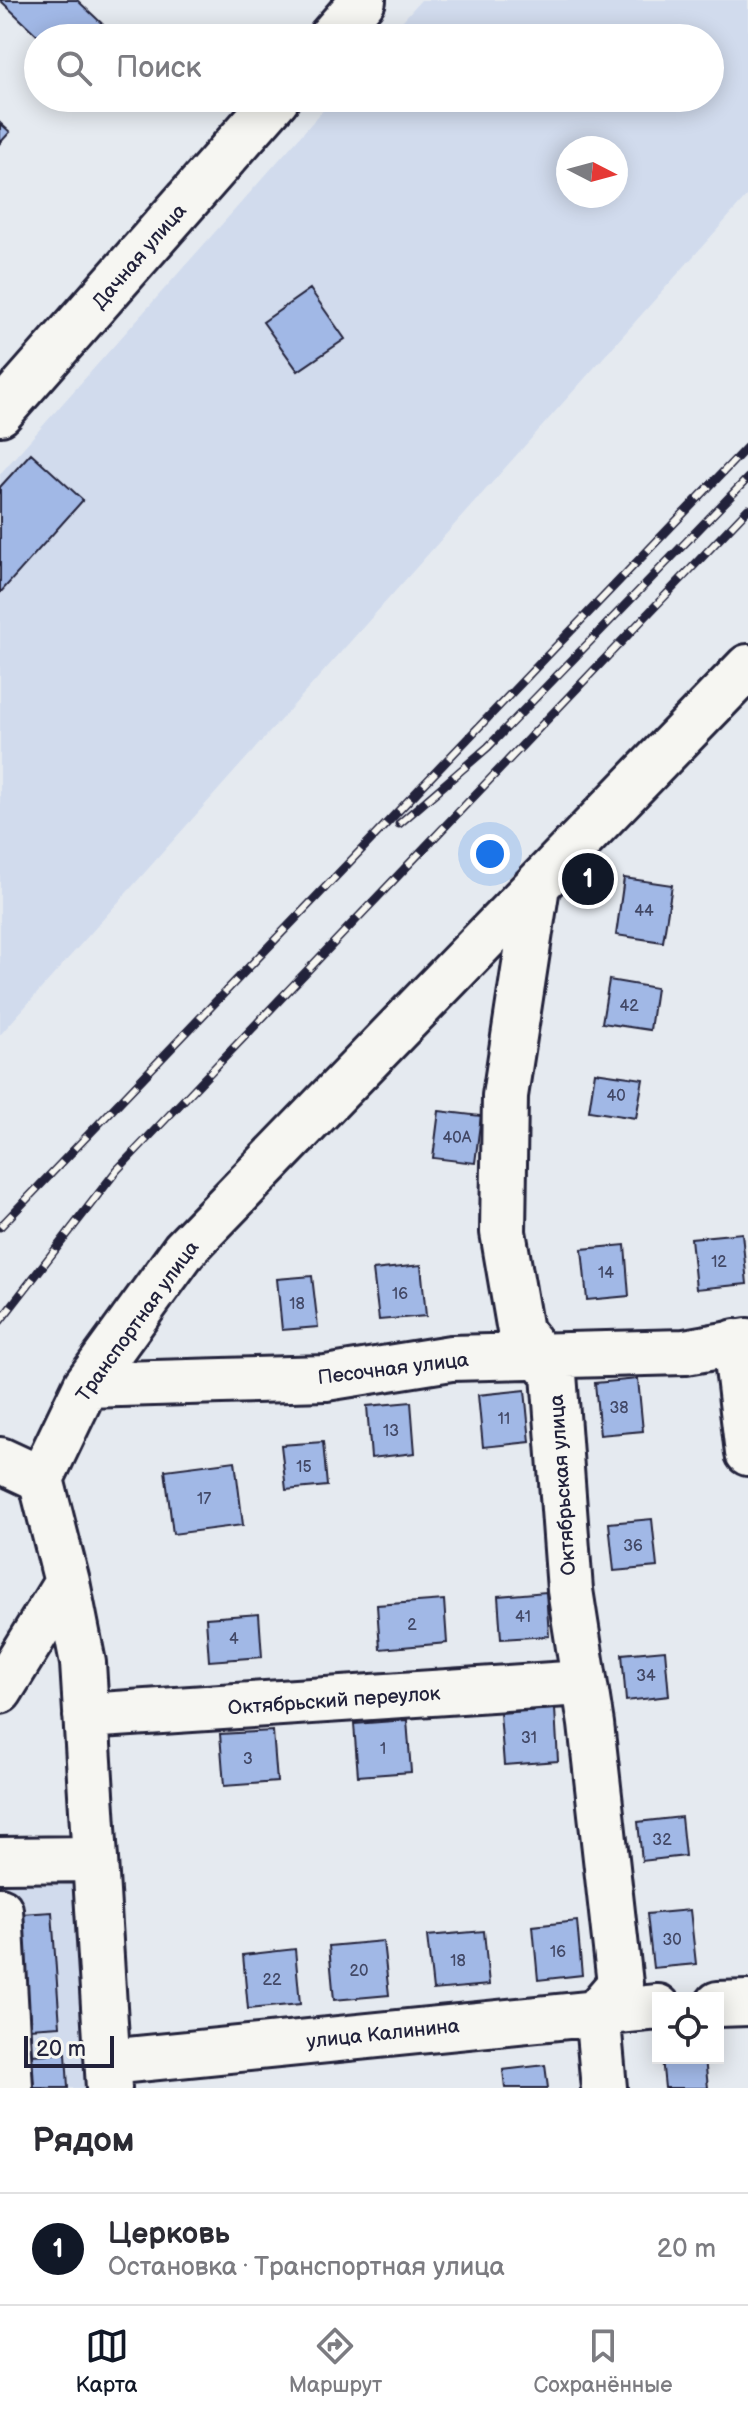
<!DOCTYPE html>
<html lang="ru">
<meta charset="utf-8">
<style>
body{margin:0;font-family:"Balsamiq Sans",sans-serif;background:#f7f7f7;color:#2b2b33}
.controls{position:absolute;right:24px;bottom:24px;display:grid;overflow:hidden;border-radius:0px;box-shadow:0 4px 20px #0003}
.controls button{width:72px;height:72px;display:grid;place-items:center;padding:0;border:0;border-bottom:2px solid #e1e1e2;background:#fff;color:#2b2b33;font:40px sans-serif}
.compass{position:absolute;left:556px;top:136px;width:72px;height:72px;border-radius:50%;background:#fff;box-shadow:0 4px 20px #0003;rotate:96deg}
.scale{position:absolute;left:24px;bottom:20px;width:90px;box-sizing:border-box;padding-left:8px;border:4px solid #22223b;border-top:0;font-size:22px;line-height:28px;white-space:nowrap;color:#22223b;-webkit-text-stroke:6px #f6f6f2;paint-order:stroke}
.you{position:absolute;left:490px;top:854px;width:28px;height:28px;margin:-20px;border:6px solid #fff;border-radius:50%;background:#1a73e8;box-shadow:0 0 0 12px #1a73e833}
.badge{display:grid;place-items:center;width:52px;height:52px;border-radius:50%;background:#111827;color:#fff;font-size:26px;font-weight:700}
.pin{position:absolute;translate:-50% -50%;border:4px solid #fff;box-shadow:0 2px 8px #0006}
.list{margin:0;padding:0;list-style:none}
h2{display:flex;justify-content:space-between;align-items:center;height:104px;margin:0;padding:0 32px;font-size:34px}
h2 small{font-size:26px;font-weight:400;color:#7c7c81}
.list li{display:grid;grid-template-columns:52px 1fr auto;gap:24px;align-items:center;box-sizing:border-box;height:112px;padding:0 32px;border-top:2px solid #e1e1e2}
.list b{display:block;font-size:30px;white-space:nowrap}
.list p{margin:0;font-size:26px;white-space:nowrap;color:#7c7c81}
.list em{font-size:26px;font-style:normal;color:#7c7c81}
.icon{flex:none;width:44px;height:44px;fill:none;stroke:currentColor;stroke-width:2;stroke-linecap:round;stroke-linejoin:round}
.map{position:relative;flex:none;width:748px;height:2088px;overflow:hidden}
.search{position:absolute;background:#fff;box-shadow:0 4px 20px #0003;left:24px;right:24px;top:24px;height:88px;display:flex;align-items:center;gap:20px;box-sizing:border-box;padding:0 28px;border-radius:44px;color:#7c7c81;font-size:30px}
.sheet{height:216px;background:#fff}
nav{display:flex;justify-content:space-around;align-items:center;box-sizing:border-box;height:112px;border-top:2px solid #e1e1e2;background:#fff;font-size:22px;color:#7c7c81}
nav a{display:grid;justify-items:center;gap:4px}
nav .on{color:#111827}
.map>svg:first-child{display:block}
.built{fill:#d1dbed;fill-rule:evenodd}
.building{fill:#a1b8e6;stroke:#22223b;stroke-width:2}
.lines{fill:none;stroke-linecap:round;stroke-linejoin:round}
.minor-casing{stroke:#22223b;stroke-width:50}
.minor{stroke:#f6f6f2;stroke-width:44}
.rail-casing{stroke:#22223b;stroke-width:9}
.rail{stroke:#f6f6f2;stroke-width:6;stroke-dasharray:18;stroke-linecap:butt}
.labels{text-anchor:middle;stroke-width:6;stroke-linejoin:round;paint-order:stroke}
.number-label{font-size:16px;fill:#424866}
.street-label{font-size:20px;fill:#22223b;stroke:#f6f6f2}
</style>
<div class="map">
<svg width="748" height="2088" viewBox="0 0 748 2088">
<rect width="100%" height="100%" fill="#e5eaf0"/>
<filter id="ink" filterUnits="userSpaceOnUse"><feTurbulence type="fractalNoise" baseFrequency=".0125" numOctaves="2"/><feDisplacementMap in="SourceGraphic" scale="16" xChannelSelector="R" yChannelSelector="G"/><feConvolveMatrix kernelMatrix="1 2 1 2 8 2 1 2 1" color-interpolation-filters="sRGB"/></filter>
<g filter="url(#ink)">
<path class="built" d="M421,0H748V195L0,1035V474L334,98H710V38H387ZM568,148H616V196H568Z
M74,1869L85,2088H0V1873Z"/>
<path class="building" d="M0,0H77L110,31L104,38H40Z
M0,123L10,132L0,143Z
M310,289L345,339L298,371L263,322Z
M31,453L83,500L0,593V487Z
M624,878L672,885L663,942L616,935Z
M609,980L656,988L650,1030L602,1023Z
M595,1072L643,1079L636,1118L589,1111Z
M439,1111L481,1116L475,1163L433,1158Z
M742,1233L747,1284L696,1289L691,1238Z
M625,1245L629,1296L587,1300L582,1249Z
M421,1265L426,1316L379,1320L373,1270Z
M312,1276L318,1327L282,1330L277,1279Z
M638,1379L643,1431L600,1435L595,1383Z
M525,1390L530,1442L483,1447L478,1395Z
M411,1402L415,1453L371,1458L367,1406Z
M323,1442L327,1486L286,1490L281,1445Z
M235,1461L243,1525L173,1534L165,1470Z
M652,1519L657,1567L614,1571L609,1523Z
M546,1592L549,1636L501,1639L498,1596Z
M444,1600L447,1643L380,1649L377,1605Z
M259,1614L262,1657L209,1661L206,1618Z
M665,1650L669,1696L626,1701L622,1654Z
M555,1709L558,1761L504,1765L500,1713Z
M407,1720L411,1772L358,1776L354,1724Z
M273,1731L277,1782L224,1786L220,1734Z
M681,1817L685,1856L642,1861L638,1822Z
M690,1910L696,1964L653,1968L647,1914Z
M52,1912L60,2026L29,2028L21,1914Z
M577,1921L582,1975L538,1980L533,1926Z
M484,1931L489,1985L433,1990L427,1936Z
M383,1941L389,1995L334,2000L329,1946Z
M295,1949L300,2004L248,2009L243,1955Z
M66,2053L68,2088H34L31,2055Z
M662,2058H705L708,2088H665Z
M545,2065L548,2088H505L503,2070Z"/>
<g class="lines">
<g class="minor-casing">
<path id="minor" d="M330,38L363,0
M0,413L277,98
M537,886L505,1096L503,1232L520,1331L554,1374L570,1590L591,1724L620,1984L597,2011L604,2088
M735,1342L748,1453
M86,1385L326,1378L451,1358L685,1352L748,1341
M0,1460L41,1479
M0,1691L67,1582
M86,1716L582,1683
M0,1860L95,1859
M0,1910L10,2088
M718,2004L748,2003
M108,2062L658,2007
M109,2088L83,1663L67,1582L41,1479L86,1385L184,1250L748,667"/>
</g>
<use href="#minor" class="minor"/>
<g class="rail-casing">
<path id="rail" d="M399,824L488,747L748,478
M0,1227L748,446
M0,1321L117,1170L748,509"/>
</g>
<use href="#rail" class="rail"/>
</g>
</g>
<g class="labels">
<g class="number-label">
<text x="644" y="916">44</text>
<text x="629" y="1011">42</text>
<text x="616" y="1101">40</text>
<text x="457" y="1143">40А</text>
<text x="719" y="1267">12</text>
<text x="606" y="1278">14</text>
<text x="400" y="1299">16</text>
<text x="297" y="1309">18</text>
<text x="619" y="1413">38</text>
<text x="504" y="1424">11</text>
<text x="391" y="1436">13</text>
<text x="304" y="1472">15</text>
<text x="204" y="1504">17</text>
<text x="633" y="1551">36</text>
<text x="523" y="1622">41</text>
<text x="412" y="1630">2</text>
<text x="234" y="1644">4</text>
<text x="646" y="1681">34</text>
<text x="529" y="1743">31</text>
<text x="383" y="1754">1</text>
<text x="248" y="1764">3</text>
<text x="662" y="1845">32</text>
<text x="672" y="1945">30</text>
<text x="558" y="1957">16</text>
<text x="458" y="1966">18</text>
<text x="359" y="1976">20</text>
<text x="272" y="1985">22</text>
</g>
<g class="street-label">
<text transform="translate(139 256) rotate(-49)" y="7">Дачная улица</text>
<text transform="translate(137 1321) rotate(-54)" y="7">Транспортная улица</text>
<text transform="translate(393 1368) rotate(-7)" y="7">Песочная улица</text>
<text transform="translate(562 1485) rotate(-94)" y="7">Октябрьская улица</text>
<text transform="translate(334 1700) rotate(-4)" y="7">Октябрьский переулок</text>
<text transform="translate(383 2033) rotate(-6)" y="7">улица Калинина</text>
</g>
</g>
</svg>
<div class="controls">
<button><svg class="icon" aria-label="locate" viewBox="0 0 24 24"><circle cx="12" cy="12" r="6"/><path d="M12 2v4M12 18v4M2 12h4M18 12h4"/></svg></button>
</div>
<svg class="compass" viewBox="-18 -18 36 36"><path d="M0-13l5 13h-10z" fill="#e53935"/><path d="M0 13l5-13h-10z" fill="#7c7c81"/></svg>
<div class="scale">20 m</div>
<div class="you"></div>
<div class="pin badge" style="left:588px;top:879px">1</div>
<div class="search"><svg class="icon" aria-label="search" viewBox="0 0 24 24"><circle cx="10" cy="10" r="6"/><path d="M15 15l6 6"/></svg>Поиск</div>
</div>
<section class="sheet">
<h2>Рядом<small></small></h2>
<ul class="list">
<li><span class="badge">1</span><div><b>Церковь</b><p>Остановка · Транспортная улица</p></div><em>20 m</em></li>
</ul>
</section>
<nav>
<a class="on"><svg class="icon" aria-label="map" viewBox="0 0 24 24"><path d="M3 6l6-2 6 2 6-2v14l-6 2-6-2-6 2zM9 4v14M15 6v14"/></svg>Карта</a>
<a><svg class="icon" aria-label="directions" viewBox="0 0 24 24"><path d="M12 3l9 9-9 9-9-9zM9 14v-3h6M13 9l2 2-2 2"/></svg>Маршрут</a>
<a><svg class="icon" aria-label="saved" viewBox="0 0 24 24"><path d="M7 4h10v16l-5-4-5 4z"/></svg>Сохранённые</a>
</nav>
